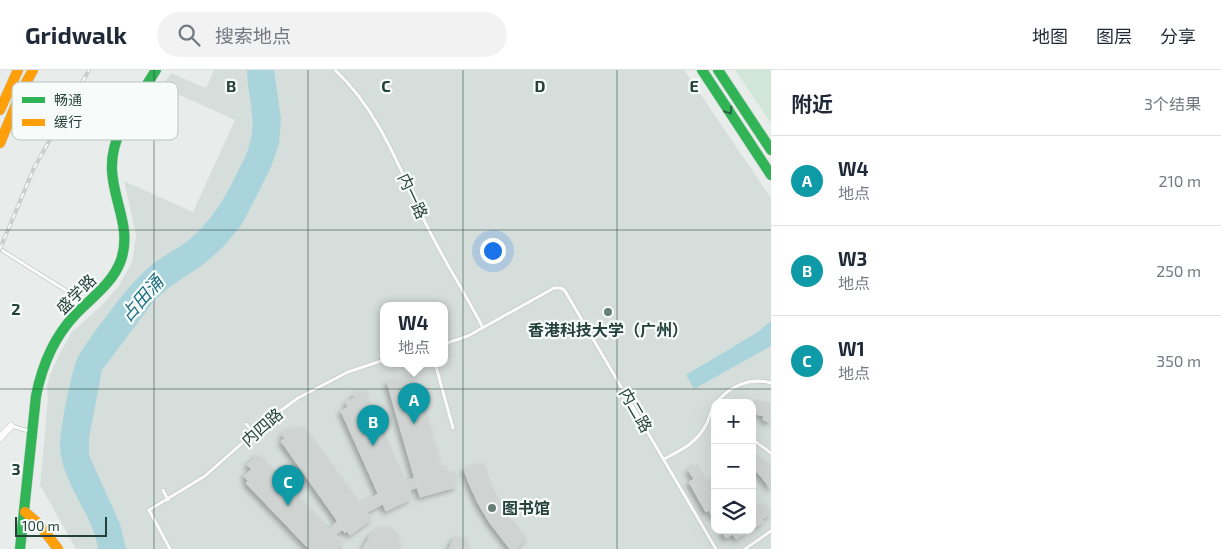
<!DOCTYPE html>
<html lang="zh">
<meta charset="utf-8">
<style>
body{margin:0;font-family:"Exo 2","Noto Sans SC",sans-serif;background:#f2f2f3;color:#1f2937}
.controls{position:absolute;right:15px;bottom:15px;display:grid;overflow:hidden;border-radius:10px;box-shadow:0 5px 20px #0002}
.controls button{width:45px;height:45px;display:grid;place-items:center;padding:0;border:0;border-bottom:1px solid #e0e1e3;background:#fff;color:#1f2937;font:25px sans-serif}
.scale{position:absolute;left:15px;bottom:12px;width:92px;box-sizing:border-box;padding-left:5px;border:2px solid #24423a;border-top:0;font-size:14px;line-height:18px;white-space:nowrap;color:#24423a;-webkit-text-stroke:4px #f7fbf9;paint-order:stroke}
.you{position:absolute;left:492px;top:180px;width:18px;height:18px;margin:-12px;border:4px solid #fff;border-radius:50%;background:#1a73e8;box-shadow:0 0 0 8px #1a73e833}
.badge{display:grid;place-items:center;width:32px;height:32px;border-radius:50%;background:#697e78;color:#fff;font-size:16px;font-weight:700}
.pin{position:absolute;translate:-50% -41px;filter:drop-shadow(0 1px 2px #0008)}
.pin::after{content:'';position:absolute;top:26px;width:18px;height:15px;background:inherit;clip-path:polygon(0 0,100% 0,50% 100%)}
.popup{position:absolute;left:380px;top:232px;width:68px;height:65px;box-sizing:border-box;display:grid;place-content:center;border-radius:10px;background:#fff;filter:drop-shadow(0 1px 4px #0005);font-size:16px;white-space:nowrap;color:#747a83}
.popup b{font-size:19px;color:#1f2937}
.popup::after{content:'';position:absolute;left:50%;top:100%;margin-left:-10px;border:10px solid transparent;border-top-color:#fff}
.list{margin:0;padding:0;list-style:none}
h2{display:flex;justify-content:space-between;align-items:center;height:65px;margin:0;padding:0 20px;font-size:21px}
h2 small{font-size:16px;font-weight:400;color:#747a83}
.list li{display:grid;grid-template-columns:32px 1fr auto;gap:15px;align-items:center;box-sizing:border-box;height:90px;padding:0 20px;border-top:1px solid #e0e1e3}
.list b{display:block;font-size:19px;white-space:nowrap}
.list p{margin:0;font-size:16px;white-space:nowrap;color:#747a83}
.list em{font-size:16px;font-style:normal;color:#747a83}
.icon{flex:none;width:28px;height:28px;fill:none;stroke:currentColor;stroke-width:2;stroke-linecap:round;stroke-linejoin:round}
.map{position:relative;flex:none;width:771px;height:479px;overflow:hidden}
header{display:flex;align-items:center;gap:30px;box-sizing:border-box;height:70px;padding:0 25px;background:#fff;border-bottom:1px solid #e0e1e3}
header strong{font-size:24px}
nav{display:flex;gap:28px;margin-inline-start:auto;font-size:18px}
.search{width:350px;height:45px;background:#f2f2f3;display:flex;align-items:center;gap:12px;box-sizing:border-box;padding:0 18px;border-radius:28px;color:#747a83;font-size:19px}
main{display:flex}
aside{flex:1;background:#fff}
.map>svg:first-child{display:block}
.built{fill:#d6dedb;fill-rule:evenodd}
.green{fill:#d1e6d8}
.water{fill:#a9d4db}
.building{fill:#cfd4d2;stroke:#d1d6d4;filter:url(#shadow)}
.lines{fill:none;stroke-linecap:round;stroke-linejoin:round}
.lane-casing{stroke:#c5cac8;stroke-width:4.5}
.street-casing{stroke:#c5cac8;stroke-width:8}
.fast-casing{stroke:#c3cbc8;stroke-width:11}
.slow-casing{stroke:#c3cbc8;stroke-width:11}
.lane{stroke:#fcfcfc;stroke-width:3}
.street{stroke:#fcfcfc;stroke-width:7}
.fast{stroke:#30b455;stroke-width:10}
.slow{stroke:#ff9f0a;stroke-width:10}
.rail-casing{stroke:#c9cdcc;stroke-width:4}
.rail{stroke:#f7fbf9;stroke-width:2;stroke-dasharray:5.5;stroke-linecap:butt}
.oneway{stroke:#286442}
.grid{fill:none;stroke:#24423a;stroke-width:1;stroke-opacity:0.55}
.poi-dot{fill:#697e78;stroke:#f7fbf9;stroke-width:2}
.labels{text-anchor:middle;stroke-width:4.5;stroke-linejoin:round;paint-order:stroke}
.street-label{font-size:16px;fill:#24423a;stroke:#f7fbf9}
.poi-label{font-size:16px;font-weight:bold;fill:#24423a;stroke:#f7fbf9}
.water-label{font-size:18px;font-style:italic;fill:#1c6f80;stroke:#f7fbf9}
.key{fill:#f7fbf9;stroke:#b8c4c0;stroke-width:1}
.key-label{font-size:14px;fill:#24423a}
.grid-label{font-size:16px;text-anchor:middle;font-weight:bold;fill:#24423a;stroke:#f7fbf9;stroke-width:4.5;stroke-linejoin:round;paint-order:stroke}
</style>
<header>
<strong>Gridwalk</strong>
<div class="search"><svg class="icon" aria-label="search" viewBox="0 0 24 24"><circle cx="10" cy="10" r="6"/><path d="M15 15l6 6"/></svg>搜索地点</div>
<nav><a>地图</a><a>图层</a><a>分享</a></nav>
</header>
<main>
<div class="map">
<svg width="771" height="479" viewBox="0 0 771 479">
<defs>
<filter id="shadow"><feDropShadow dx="-3" dy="3" stdDeviation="2.5" flood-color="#0004"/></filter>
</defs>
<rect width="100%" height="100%" fill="#e8edeb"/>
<path class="built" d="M214,0H684L771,128V479H76L40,415L48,329L47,316L50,305L59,285L72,262L102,235L119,216L132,192L136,165L124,111L193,142L235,50L162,17L171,3L206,18ZM384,235H444V293H384ZM715,333H752V460H715Z"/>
<path class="green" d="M735,0H771V53Z"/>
<path class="water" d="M247,0H274L281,49L279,74L271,97L252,135L240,157L223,177L204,194L168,218L154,231L102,300L89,368V385L120,454L126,479H98C93,443 61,413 60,376C60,360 71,301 78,287C84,276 92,266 99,256C115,235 129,215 148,198C160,187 176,180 189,170C211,151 225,129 237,103C243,92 249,80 251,68C256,45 247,23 247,0Z
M771,251V276L694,319L686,305L758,262Z"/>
<path class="building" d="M415,305L442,397L446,396L448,403L455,401L457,408L454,409L456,417L420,427L387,312Z
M365,320L411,423L409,424L411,429L386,441L341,341L348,337L346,332L355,328L353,325Z
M757,330L770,333L771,352L763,350L764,346L755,344Z
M304,356L372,449L350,465L347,461L345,463L342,459H343L281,371L285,369L282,365L294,357L297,361Z
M752,381L771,395V419L759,404L752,398Z
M259,384L343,473L336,479H309L246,413L248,411L244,406L252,399L247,395Z
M484,393L491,414L501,433L513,451L527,468L515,479H510L490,453L478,433L468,411L464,399Z
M698,394L706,410L710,407L715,416V447L713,448L709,440L706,442L689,412L694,409L688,400Z
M415,408L418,417L410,420L406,411Z
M378,424L383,434L367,442L361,434Z
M765,433L771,444L762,449L764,452L752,459V440Z
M338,451L343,459L335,465L329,459Z
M386,456L390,457L398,464L401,479H363L371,464Z
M721,460H750L736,469L733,464L726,468Z
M457,467H463L467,469L469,479H449L453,470Z"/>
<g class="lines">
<g class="lane-casing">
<path id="lane" d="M335,0C380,42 400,100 426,154C443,189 465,223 483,258
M34,15L116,67
M0,179L84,232
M444,274L468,266L554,218H561L565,221L716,479
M435,293L453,358
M716,333C730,316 749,307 771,313
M246,354L254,362
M11,356L29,361
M752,369L771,383
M664,389C682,380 698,372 707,353C710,346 711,340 715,334
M163,420L168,430
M170,479L149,440L205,406L268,350L298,328L348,302L384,290
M745,479L771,461"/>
</g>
<g class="street-casing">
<path id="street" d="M0,368L11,356"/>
</g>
<g class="fast-casing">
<path id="fast" d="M702,0L771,105
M718,0L771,80
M20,479L36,326C42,296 54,267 75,245C92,227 113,213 121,190C132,158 113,131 112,100C110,63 138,30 156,0"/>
</g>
<g class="slow-casing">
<path id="slow" d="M0,40L18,0
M0,73L23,18L33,0
M25,442L39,454L58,479"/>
</g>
<use href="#lane" class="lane"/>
<use href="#street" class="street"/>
<use href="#fast" class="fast"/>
<use href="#slow" class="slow"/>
<g class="rail-casing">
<path id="rail" d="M0,179L34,98L89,0"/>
</g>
<use href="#rail" class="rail"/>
</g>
<defs><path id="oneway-chevron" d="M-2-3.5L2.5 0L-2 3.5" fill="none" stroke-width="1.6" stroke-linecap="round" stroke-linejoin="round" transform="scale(1.25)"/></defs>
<use class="oneway" href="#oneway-chevron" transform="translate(729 41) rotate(57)"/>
<path class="grid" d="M154,0V479M308,0V479M463,0V479M617,0V479M0,160H771M0,319H771"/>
<g class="poi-dot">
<circle cx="608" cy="242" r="5"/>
<circle cx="492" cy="438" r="5"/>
</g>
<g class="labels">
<g class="street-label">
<text transform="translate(413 126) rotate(65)" y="6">内一路</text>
<text transform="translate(76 224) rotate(-45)" y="6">盛学路</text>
<text transform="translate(636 340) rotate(60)" y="6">内二路</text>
<text transform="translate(262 357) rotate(-41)" y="6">内四路</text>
</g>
<g class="poi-label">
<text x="608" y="266">香港科技大学（广州）</text>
<text x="502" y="444" text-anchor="start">图书馆</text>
</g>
<g class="water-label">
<text transform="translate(142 229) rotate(-49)" y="6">占田涌</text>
</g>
</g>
<rect x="12" y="12" width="166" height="58" rx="8" class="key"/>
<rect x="22" y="27" width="23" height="6" fill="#30b455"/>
<rect x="22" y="49" width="23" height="7" fill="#ff9f0a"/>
<g class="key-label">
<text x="54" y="35">畅通</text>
<text x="54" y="57">缓行</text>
</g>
<g class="grid-label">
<text x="231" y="22">B</text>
<text x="386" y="22">C</text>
<text x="540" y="22">D</text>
<text x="694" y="22">E</text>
<text x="16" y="245">2</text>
<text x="16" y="405">3</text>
</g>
</svg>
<div class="controls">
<button>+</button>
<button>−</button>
<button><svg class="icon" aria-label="layers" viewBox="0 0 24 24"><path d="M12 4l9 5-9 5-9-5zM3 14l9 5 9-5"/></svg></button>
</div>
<div class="scale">100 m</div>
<div class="you"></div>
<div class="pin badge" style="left:414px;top:354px;background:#0f9aa8">A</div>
<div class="popup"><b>W4</b>地点</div>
<div class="pin badge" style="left:373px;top:376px;background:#0f9aa8">B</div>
<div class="pin badge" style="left:288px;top:436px;background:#0f9aa8">C</div>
</div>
<aside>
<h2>附近<small>3个结果</small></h2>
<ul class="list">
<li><span class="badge" style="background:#0f9aa8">A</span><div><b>W4</b><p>地点</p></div><em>210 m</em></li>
<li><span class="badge" style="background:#0f9aa8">B</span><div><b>W3</b><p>地点</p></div><em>250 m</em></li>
<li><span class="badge" style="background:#0f9aa8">C</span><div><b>W1</b><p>地点</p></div><em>350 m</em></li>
</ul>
</aside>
</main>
